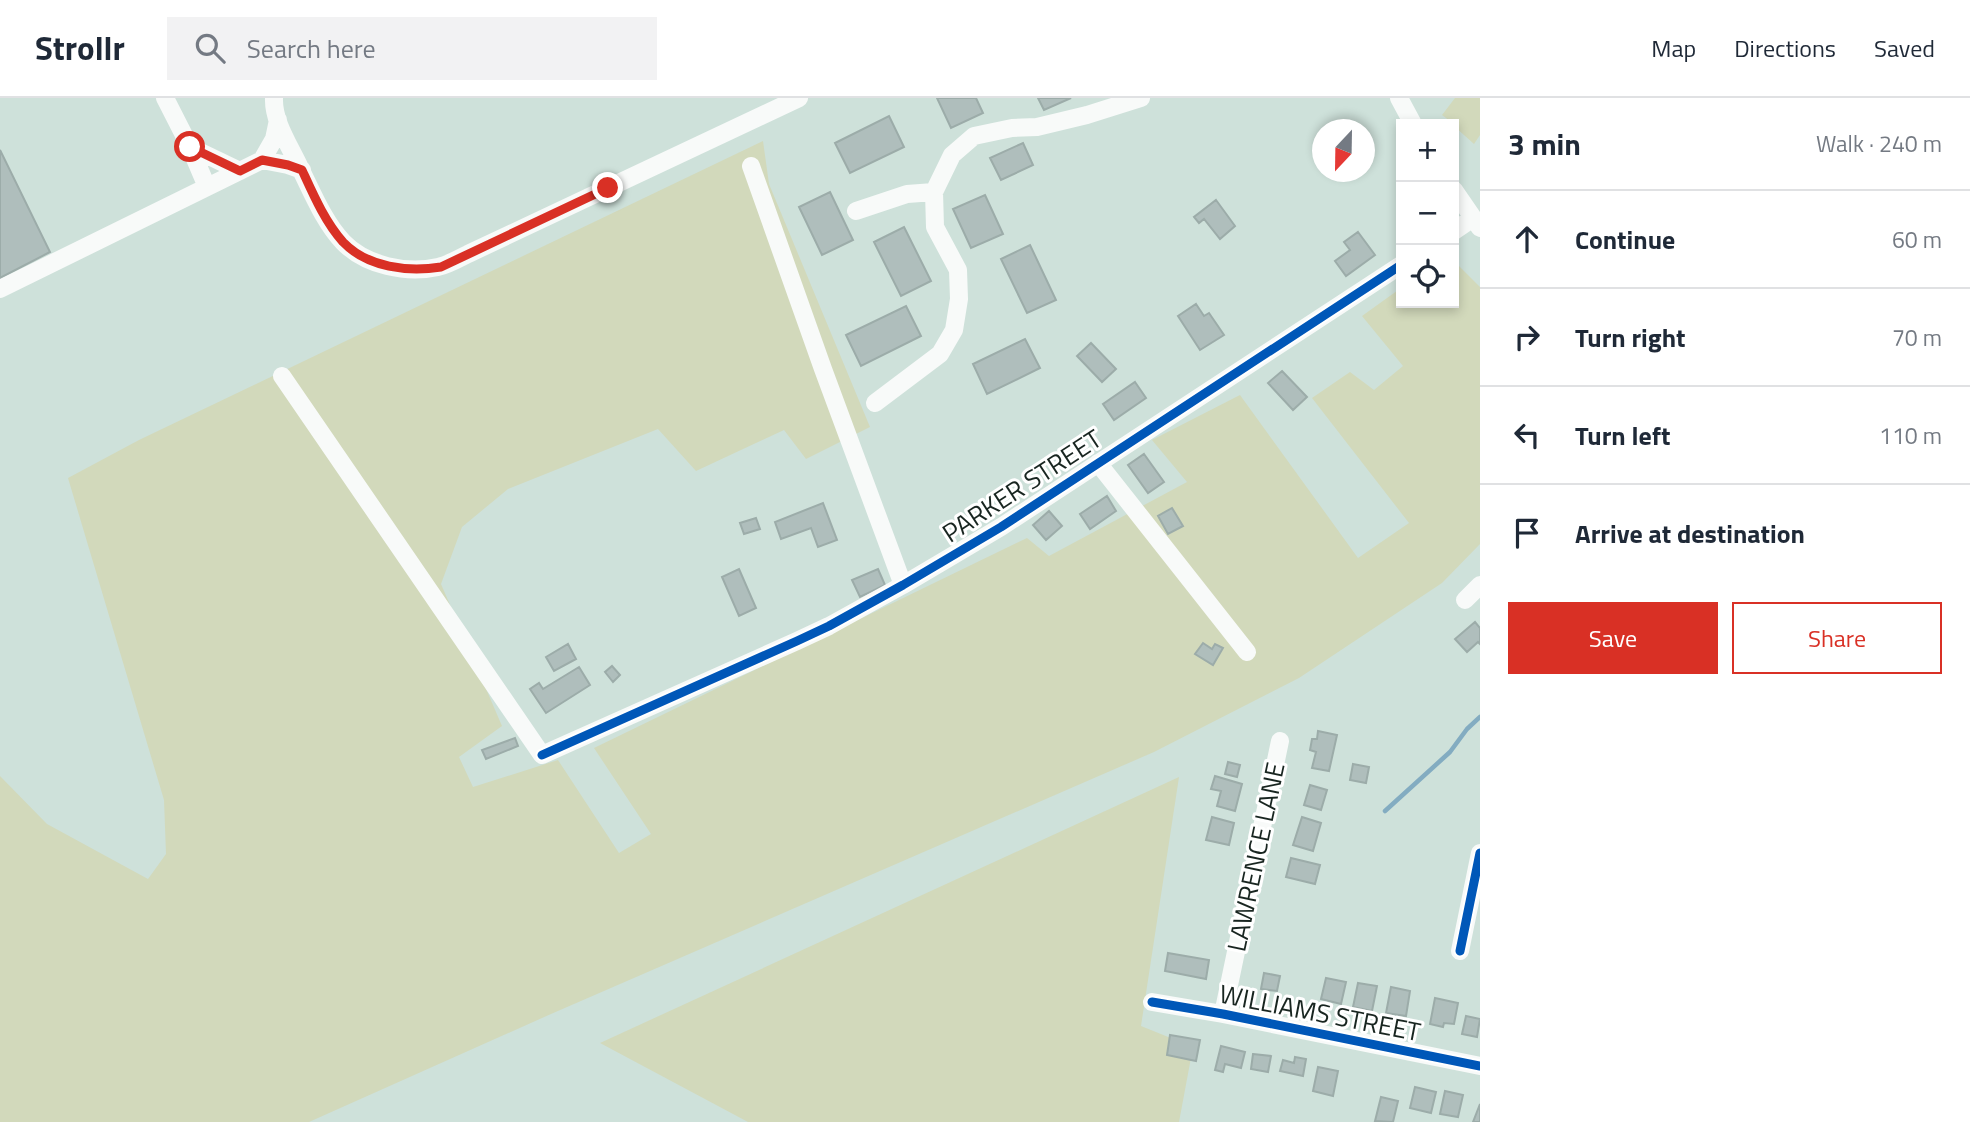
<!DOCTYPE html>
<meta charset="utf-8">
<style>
body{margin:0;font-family:"Titillium Web",sans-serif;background:#f2f2f3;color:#1f2937}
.controls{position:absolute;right:21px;top:21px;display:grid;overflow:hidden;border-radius:0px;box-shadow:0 4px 10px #0003}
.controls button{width:63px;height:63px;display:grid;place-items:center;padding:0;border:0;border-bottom:2px solid #e0e1e3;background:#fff;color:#1f2937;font:35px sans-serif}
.compass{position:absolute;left:1312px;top:21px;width:63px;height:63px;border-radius:50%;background:#fff;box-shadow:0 4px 10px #0003;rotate:202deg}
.stop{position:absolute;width:21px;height:21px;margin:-16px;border:5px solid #d93025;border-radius:50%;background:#fff}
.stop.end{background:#d93025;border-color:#fff;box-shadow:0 2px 7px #0008}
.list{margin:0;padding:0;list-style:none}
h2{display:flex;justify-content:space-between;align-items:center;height:91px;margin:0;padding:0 28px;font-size:30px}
h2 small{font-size:23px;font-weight:400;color:#747a83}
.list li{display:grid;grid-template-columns:46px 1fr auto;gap:21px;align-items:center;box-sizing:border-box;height:98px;padding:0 28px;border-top:2px solid #e0e1e3}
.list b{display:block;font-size:26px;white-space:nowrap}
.list em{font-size:23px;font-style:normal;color:#747a83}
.actions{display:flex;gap:14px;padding:21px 28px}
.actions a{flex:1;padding:16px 0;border:2px solid #d93025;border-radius:0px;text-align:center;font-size:24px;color:#d93025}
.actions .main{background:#d93025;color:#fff}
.icon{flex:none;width:38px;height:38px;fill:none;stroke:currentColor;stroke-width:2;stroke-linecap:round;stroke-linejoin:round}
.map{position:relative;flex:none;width:1480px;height:1024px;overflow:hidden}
header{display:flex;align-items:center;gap:42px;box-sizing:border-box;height:98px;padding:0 35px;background:#fff;border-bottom:2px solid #e0e1e3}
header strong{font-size:33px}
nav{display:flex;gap:38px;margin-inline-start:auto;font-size:24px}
.search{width:490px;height:63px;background:#f2f2f3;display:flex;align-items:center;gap:18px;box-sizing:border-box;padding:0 24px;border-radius:0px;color:#747a83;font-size:26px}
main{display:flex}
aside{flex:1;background:#fff}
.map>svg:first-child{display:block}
.green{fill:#d2d9bb}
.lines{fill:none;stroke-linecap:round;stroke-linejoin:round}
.stream{stroke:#83acc1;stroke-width:4.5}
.building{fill:#afbebc;stroke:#9caca9;stroke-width:2}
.minor{stroke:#f8faf9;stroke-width:18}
.cycleway-casing{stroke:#fff;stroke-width:13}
.cycleway{stroke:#0057b8;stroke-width:9}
.route{stroke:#d93025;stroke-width:9}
.labels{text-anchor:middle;stroke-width:6;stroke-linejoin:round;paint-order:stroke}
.street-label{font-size:26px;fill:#182520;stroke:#fff}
</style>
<header>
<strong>Strollr</strong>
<div class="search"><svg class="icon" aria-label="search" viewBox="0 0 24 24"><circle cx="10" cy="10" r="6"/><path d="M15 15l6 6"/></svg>Search here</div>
<nav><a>Map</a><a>Directions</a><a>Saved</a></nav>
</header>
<main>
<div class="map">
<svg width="1480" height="1024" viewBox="0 0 1480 1024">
<rect width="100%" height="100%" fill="#cee1da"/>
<path class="green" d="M1455,0H1480V37L1474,46L1454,28V26L1442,17Z
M763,43L769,86L870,329L806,361L784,332L696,373L658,331L508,391L462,429L441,486L502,628L459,659L473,689L558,662L619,755L651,736L594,650L1027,440L1049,458L1187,384L1152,342L1240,297L1358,460L1409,425L1312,300L1350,274L1374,292L1403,268L1362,218L1401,190V205H1454V163L1480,189V446L1442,485L1299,580L1154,654L551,916L309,1024H0V678L47,726L148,781L166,756L164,702L68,380L139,342Z
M1179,679L1141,928L1193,949L1179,1024H748L600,945Z"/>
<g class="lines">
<path class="stream" d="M1385,713L1450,654L1467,631L1480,619"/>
</g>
<path class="building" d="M937,0H976L983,15L951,30Z
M1038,0H1071L1044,12Z
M889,18L904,49L850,75L835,45Z
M1023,45L1033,67L1001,82L990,60Z
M0,52L50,154L0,180Z
M830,94L853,142L822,157L799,109Z
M985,97L1003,136L971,150L953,111Z
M1216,102L1235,128L1220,141L1204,121L1199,125L1194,119Z
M904,129L931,183L901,198L874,144Z
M1358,134L1375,157L1346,178L1335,163L1350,152L1344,144Z
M1030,147L1056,202L1027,215L1001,161Z
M1196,206L1204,218L1209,215L1224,237L1200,252L1178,218Z
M906,208L921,238L861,268L846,237Z
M1025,241L1040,270L987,296L973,266Z
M1091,245L1116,271L1102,284L1077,258Z
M1282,273L1307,299L1293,312L1268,285Z
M1135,284L1146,300L1114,322L1103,306Z
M1144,356L1164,384L1148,395L1128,367Z
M1107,398L1116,413L1090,431L1080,416Z
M823,405L837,442L818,449L811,430L781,441L775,424Z
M1172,410L1183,428L1168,436L1158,418Z
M1049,413L1062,428L1046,442L1033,427Z
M756,420L760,431L744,436L740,425Z
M739,471L756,510L739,518L722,479Z
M878,471L885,487L860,499L852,482Z
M1475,524L1480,530V546L1478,544L1467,554L1455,541Z
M1203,545L1212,551L1215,546L1223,550L1213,567L1195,556Z
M568,546L576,561L554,573L546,559Z
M612,568L620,577L613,584L605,574Z
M579,569L590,587L546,615L530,591L539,585L543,591Z
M1318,633L1337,637L1329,673L1312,670L1316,654L1310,652L1312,641H1317Z
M515,640L518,648L486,661L482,652Z
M1228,664L1240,667L1237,679L1225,676Z
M1353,666L1369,669L1366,685L1350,682Z
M1215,678L1242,686L1235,713L1217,708L1221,693L1211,691Z
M1310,687L1327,692L1321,712L1304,707Z
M1212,719L1234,725L1229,747L1206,742Z
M1302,719L1321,725L1313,753L1293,747Z
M1291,760L1320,767L1315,786L1286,779Z
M1168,855L1209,862L1206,881L1165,873Z
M1264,875L1280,878L1277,893L1261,891Z
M1326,880L1346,884L1341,906L1321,901Z
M1358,885L1377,888L1372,913L1353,909Z
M1391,889L1410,893L1406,918L1386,915Z
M1435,900L1458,905L1454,926L1444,925L1443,929L1430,926Z
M1466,918L1480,921L1477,939L1462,936Z
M1170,937L1200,942L1196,963L1167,957Z
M1221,948L1245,954L1241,970L1225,966L1223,974L1215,972Z
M1253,956L1271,958L1268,974L1251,971Z
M1295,959L1306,961L1303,978L1280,973L1283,962L1294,965Z
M1318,969L1338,973L1333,998L1313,993Z
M1415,989L1436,994L1431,1015L1410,1010Z
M1445,993L1463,997L1458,1019L1440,1016Z
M1381,999L1398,1003L1393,1024L1375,1023Z
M1480,1006V1024H1473Z"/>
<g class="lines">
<path class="minor" d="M165,0L190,49L240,73
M274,0C273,24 290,48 300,70C312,94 324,124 343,144C366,168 407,176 438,169C448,167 458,161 468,156L799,0
M1399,0L1413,26
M190,49L207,89
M262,62L288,67L302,72
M751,68L823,271L903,487
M1454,92L1480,130
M856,113L907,96L934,94
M1454,133L1473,120
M0,191L262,62L274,41L278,22
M282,278L542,657L797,543L829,528L903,487L1001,429L1401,167
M875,305L940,256L954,232L959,201L958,172L935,129L934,94L952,57L974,38L1012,30L1037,29L1087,17L1141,0
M1098,365L1247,554
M1465,502L1480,487
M1460,853L1480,755
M1152,904L1223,916L1480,968
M1223,916L1280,643"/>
<g class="cycleway-casing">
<path id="cycleway" d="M542,657L797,543L829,528L903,487L1001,429L1401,167
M1460,853L1480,755
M1152,904L1223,916L1480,968"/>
</g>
<use href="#cycleway" class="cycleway"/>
</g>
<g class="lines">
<path class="route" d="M190,49L240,73L262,62L288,67L302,72C313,96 325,124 343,144C368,170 408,174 441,169L608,90"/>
</g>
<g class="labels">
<g class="street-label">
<text transform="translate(1022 388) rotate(-33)" y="9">PARKER STREET</text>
<text transform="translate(1256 759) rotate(-78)" y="9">LAWRENCE LANE</text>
<text transform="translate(1320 915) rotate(11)" y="9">WILLIAMS STREET</text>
</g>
</g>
</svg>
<div class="controls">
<button>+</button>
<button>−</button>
<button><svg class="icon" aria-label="locate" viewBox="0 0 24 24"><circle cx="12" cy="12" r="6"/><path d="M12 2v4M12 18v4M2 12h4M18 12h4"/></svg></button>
</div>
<svg class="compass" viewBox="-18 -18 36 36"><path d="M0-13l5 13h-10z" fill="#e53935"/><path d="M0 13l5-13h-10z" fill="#747a83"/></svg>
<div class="stop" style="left:190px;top:49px"></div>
<div class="stop end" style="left:608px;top:90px"></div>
</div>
<aside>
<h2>3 min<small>Walk · 240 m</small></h2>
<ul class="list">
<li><svg class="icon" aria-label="ahead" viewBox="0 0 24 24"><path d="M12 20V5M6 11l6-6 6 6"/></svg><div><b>Continue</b></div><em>60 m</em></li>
<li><svg class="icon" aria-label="right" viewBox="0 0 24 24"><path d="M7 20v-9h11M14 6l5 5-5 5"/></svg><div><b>Turn right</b></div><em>70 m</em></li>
<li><svg class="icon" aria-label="left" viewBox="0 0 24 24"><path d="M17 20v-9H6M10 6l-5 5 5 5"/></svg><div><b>Turn left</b></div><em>110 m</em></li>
<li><svg class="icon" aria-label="arrive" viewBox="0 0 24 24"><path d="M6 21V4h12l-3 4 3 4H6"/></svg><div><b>Arrive at destination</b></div></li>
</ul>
<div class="actions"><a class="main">Save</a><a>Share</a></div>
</aside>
</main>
